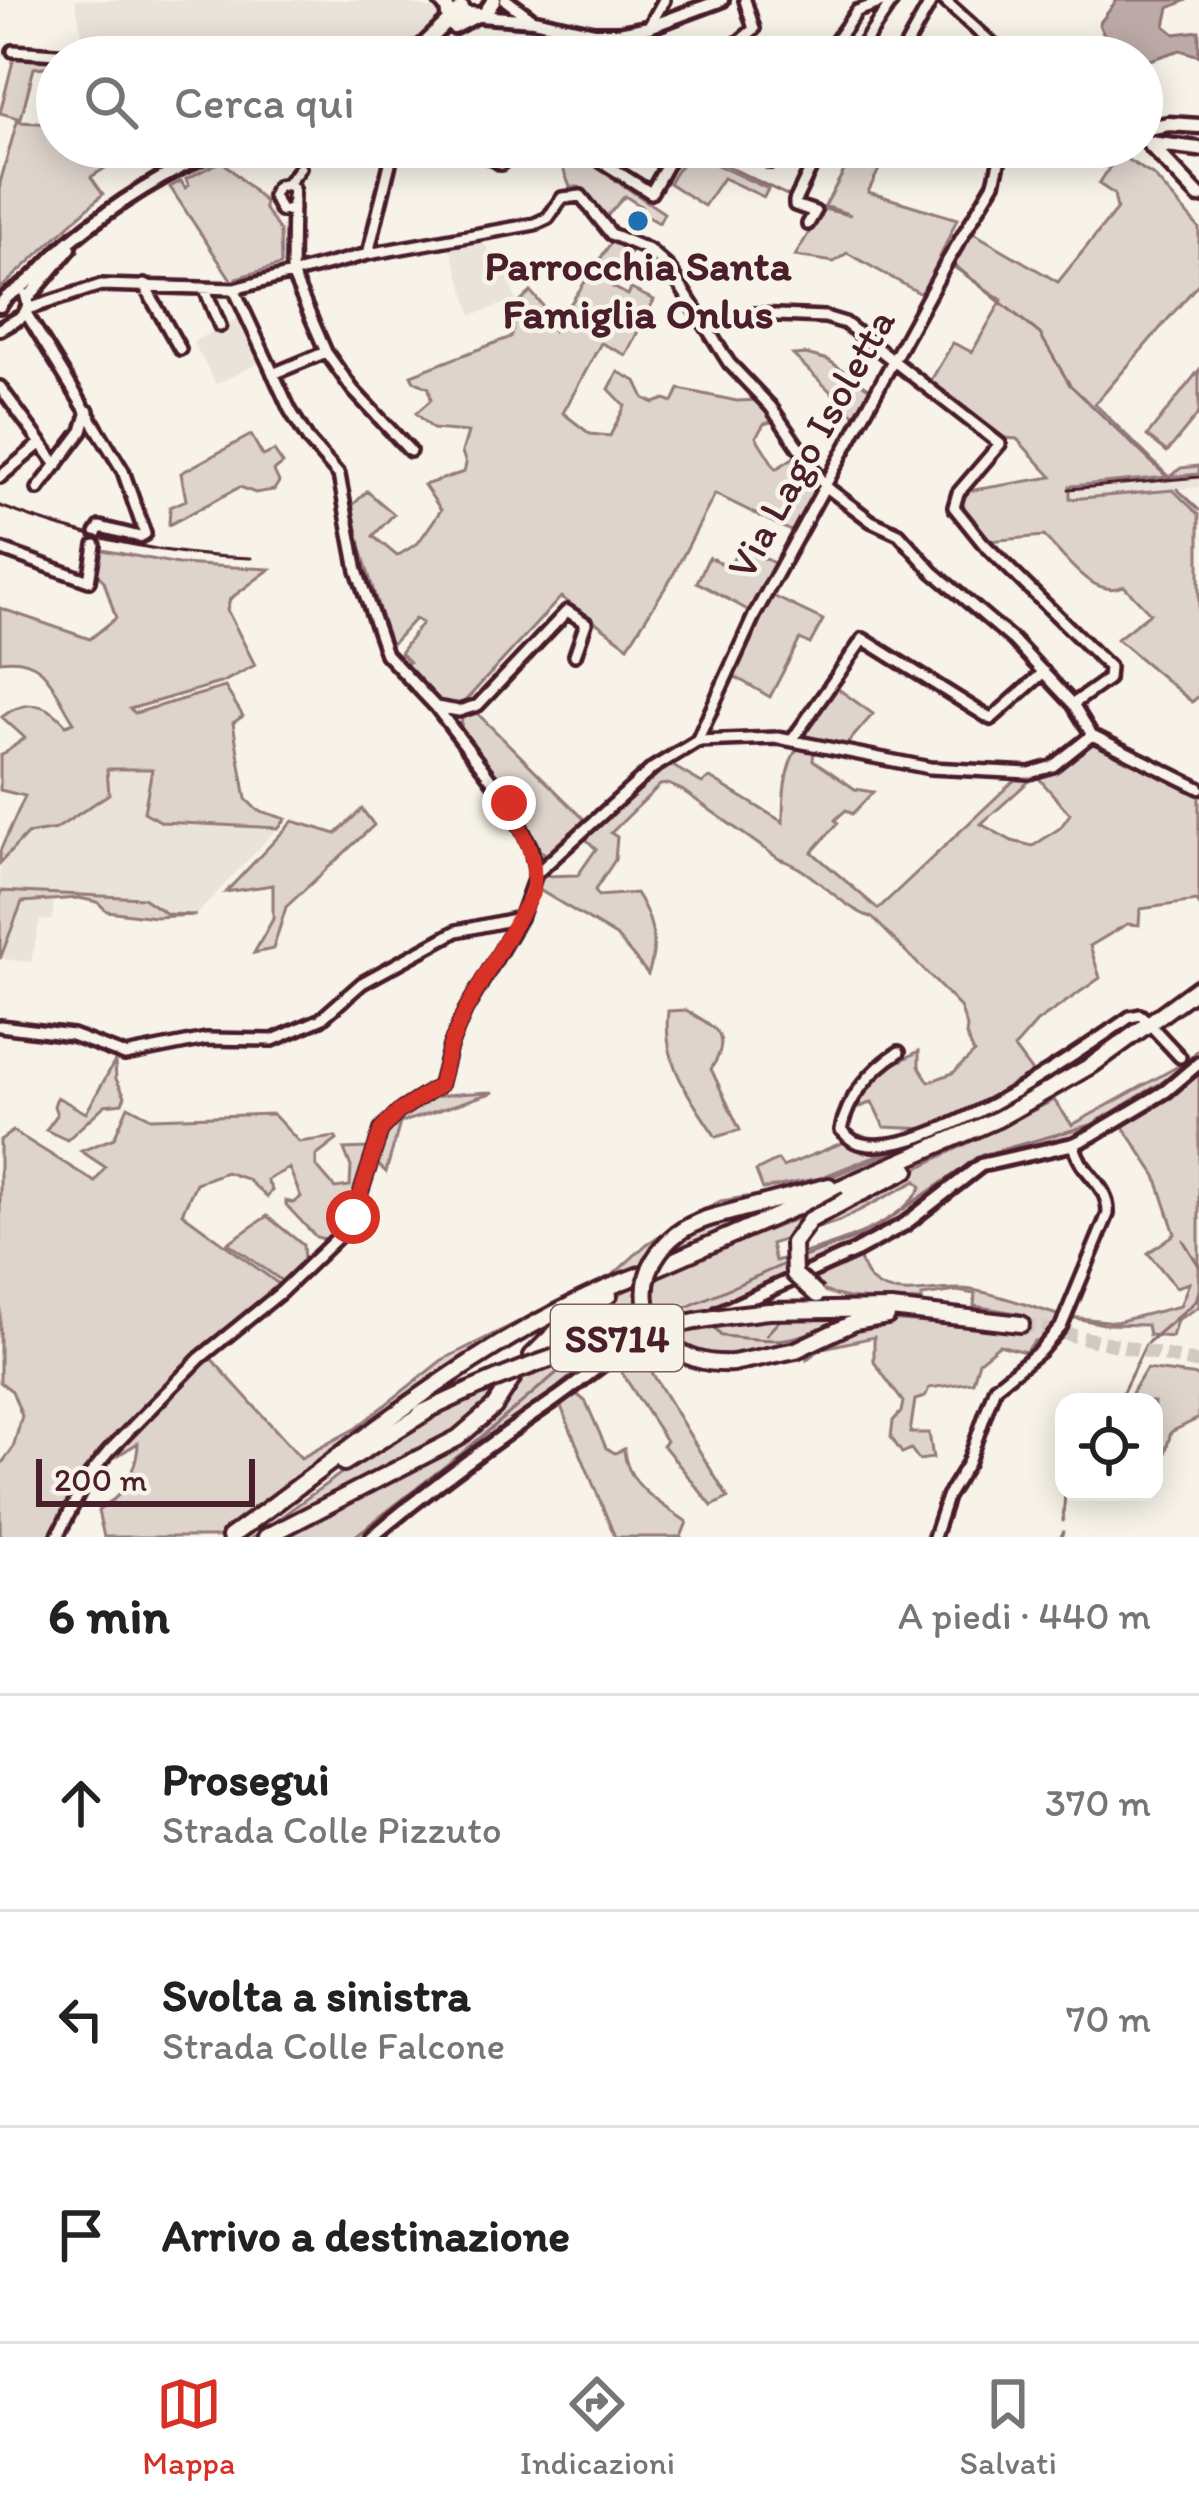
<!DOCTYPE html>
<html lang="it">
<meta charset="utf-8">
<style>
body{margin:0;font-family:Itim,sans-serif;background:#f6f6f6;color:#222}
.controls{position:absolute;right:36px;bottom:36px;display:grid;overflow:hidden;border-radius:24px;box-shadow:0 6px 30px #0003}
.controls button{width:108px;height:108px;display:grid;place-items:center;padding:0;border:0;border-bottom:3px solid #e0e0e0;background:#fff;color:#222;font:60px sans-serif}
.scale{position:absolute;left:36px;bottom:30px;width:219px;box-sizing:border-box;padding-left:12px;border:6px solid #4a1f2b;border-top:0;font-size:33px;line-height:42px;white-space:nowrap;color:#4a1f2b;-webkit-text-stroke:9px #f7f3e8;paint-order:stroke}
.stop{position:absolute;width:36px;height:36px;margin:-27px;border:9px solid #d93025;border-radius:50%;background:#fff}
.stop.end{background:#d93025;border-color:#fff;box-shadow:0 3px 12px #0008}
.list{margin:0;padding:0;list-style:none}
h2{display:flex;justify-content:space-between;align-items:center;height:156px;margin:0;padding:0 48px;font-size:51px}
h2 small{font-size:39px;font-weight:400;color:#767676}
.list li{display:grid;grid-template-columns:78px 1fr auto;gap:36px;align-items:center;box-sizing:border-box;height:216px;padding:0 48px;border-top:3px solid #e0e0e0}
.list b{display:block;font-size:45px;white-space:nowrap}
.list p{margin:0;font-size:39px;white-space:nowrap;color:#767676}
.list em{font-size:39px;font-style:normal;color:#767676}
.icon{flex:none;width:66px;height:66px;fill:none;stroke:currentColor;stroke-width:2;stroke-linecap:round;stroke-linejoin:round}
.map{position:relative;flex:none;width:1199px;height:1537px;overflow:hidden}
.search{position:absolute;background:#fff;box-shadow:0 6px 30px #0003;left:36px;right:36px;top:36px;height:132px;display:flex;align-items:center;gap:30px;box-sizing:border-box;padding:0 42px;border-radius:66px;color:#767676;font-size:45px}
.sheet{height:804px;background:#fff}
nav{display:flex;justify-content:space-around;align-items:center;box-sizing:border-box;height:168px;border-top:3px solid #e0e0e0;background:#fff;font-size:33px;color:#767676}
nav a{display:grid;justify-items:center;gap:6px}
nav .on{color:#d93025}
.map>svg:first-child{display:block}
.built{fill:#eae3da}
.green{fill:#ded4cc;stroke:#947a7c;stroke-width:3;fill-rule:evenodd}
.water{fill:#bcaaa7;stroke:#8e7275;stroke-width:3}
.lines{fill:none;stroke-linecap:round;stroke-linejoin:round}
.stream{stroke:#8e7275;stroke-width:3}
.trunk-tunnel{stroke:#d4c9c2;stroke-width:14;stroke-dasharray:14 7;stroke-linecap:butt}
.minor-casing{stroke:#4a1f2b;stroke-width:18}
.tertiary-casing{stroke:#4a1f2b;stroke-width:20}
.secondary-casing{stroke:#4a1f2b;stroke-width:21}
.trunk-casing{stroke:#4a1f2b;stroke-width:22}
.minor{stroke:#f7f3e8;stroke-width:9}
.tertiary{stroke:#f7f3e8;stroke-width:10}
.secondary{stroke:#f7f3e8;stroke-width:12}
.trunk{stroke:#f7f3e8;stroke-width:14}
.rail{stroke:#4a1f2b;stroke-width:3}
.trunk-bridge-casing{stroke:#4a1f2b;stroke-width:22;stroke-linecap:butt}
.trunk-bridge{stroke:#f7f3e8;stroke-width:14}
.route{stroke:#d93025;stroke-width:15}
.poi-dot{fill:#1f6fb2;stroke:#f7f3e8;stroke-width:4.5}
.labels{text-anchor:middle;stroke-width:9;stroke-linejoin:round;paint-order:stroke}
.shield{fill:#f7f3e8;stroke:#7e5f64;stroke-width:3}
.shield-label{font-size:39px;font-weight:bold;fill:#4a1f2b}
.poi-label{font-size:42px;font-weight:bold;fill:#4a1f2b;stroke:#f7f3e8}
.street-label{font-size:42px;fill:#4a1f2b;stroke:#f7f3e8}
</style>
<div class="map">
<svg width="1199" height="1537" viewBox="0 0 1199 1537">
<rect width="100%" height="100%" fill="#f7f3e8"/>
<filter id="ink" filterUnits="userSpaceOnUse"><feTurbulence type="fractalNoise" baseFrequency=".00833" numOctaves="2"/><feDisplacementMap in="SourceGraphic" scale="24" xChannelSelector="R" yChannelSelector="G"/><feConvolveMatrix kernelMatrix="1 2 1 2 8 2 1 2 1" color-interpolation-filters="sRGB"/></filter>
<g filter="url(#ink)">
<path class="built" d="M75,0H394L432,9L442,18L403,57H387L372,41L349,55L83,39Z
M479,239L516,280L510,283L516,300L472,315L449,245Z
M244,315L265,360L216,384L193,342Z
M1199,474V487L1070,500L1069,487Z
M153,768L162,821L278,828L196,915L167,914L143,898L0,891V863L27,834L56,829L109,794L107,769Z
M54,898L52,920H40L31,962L2,959L21,902Z"/>
<path class="green" d="M16,49L57,57V66L34,68L20,122L57,124V147H138L91,177L103,194L0,289V183L18,118L0,113Z
M579,147L590,163L664,213L659,223L640,212L642,207L625,196L607,216L579,187H570L559,158L564,147Z
M857,147H890L868,192L957,219L923,295L847,253L834,262L795,256L823,209L851,215L825,206Z
M689,152L768,189L764,197L723,178L704,206L669,183Z
M1118,154L1154,176L1199,228V283L1095,404L1169,477L1181,468L1199,466V474L1070,486V499L1173,490L1199,515V696L1192,702L1117,639L1150,613L1124,586C1092,600 1065,556 1044,536L988,541L961,510L967,491L1052,477L1017,439L1005,438L930,382L953,343L972,352L1002,300L951,265L970,231L1058,282L1117,209L1114,194L1099,184Z
M222,161L265,202L264,208L280,231L281,265L236,278L234,284L170,187L181,181L185,188L189,185L186,179Z
M614,238L633,247L613,287L628,295L631,289L654,300L626,355L601,343L563,413L590,434L610,436L625,406L609,389L618,372L636,381L644,398L654,403L665,399L673,402L679,389L737,401L760,400L777,420L764,424L756,437L776,469L799,454L821,485L795,533L715,494L672,577L628,646L561,597L465,701L455,707L441,704L402,664L409,662L400,653L422,623L415,619L390,646L349,509L367,491L394,514L373,536L397,556L418,543L441,510L424,485L464,472L466,464L462,452L468,432L433,429L416,413L431,400L429,388L414,381L411,375L511,337L519,303L531,292L543,306L553,330Z
M806,354L828,360L873,391L858,418L793,355Z
M1199,370V413L1167,452L1147,436Z
M251,435L263,456L274,451L283,464L274,471L279,482L274,490L255,493L240,487L169,525L170,507L186,500L181,473Z
M740,546L778,565L753,613L697,582L709,557L729,567Z
M97,549L178,564L270,569L230,599L227,610L255,665L223,682L130,709L135,713L225,687L243,716L233,723L246,799L257,810L286,819L278,828L162,822L144,812L152,769H107L109,794L56,829L27,834L0,863V851L25,796L0,790V756L25,738L2,717C26,698 48,703 66,725L74,722C52,689 47,654 0,661V608L90,639L116,618L104,581L93,570Z
M773,596L823,620L810,644L800,639L770,697L730,674Z
M834,686L873,714L845,746L797,737Z
M475,711L589,824L551,857L532,846L518,811L460,735L462,718Z
M1094,739L1199,793V905L1196,901L1140,909L1139,925L1127,924L1090,946L1100,978L1037,1022L1014,1048L1035,1076L948,1124L930,1129L884,1127L872,1102L851,1111L876,1074L919,1051V1066L929,1082L953,1073L974,1053L966,1035L967,1027L960,1007L873,918C837,906 815,870 779,859L682,790L668,784L660,785L611,833L617,837L615,860L595,890L598,896L636,893C653,919 659,945 648,974L616,936L536,888L544,876L578,875L596,849L581,834L666,762L702,783L710,778L783,822C783,798 784,768 798,747L814,751L813,760L855,789L873,792L852,814L846,810L835,820L838,823L812,852L878,909L1021,774H1036ZM1036,775L1070,814L1060,828L1033,846L1012,841L981,824Z
M362,809L374,825L286,907L273,949L254,953L273,919V885L226,892L293,821L336,834Z
M0,891L143,898L167,914L196,915L155,917L107,911L97,902L79,898L22,902L0,959Z
M686,1010C714,1027 734,1034 711,1069L740,1130L716,1137C689,1096 662,1063 668,1011Z
M1138,1019L1145,1022L1096,1057L988,1119L830,1183L809,1198L600,1288L320,1462L219,1537H104L98,1511C103,1506 109,1503 114,1499C128,1488 138,1459 138,1443L115,1457L112,1451L208,1355L301,1458L356,1428L442,1360L614,1274L647,1244L697,1212L721,1201L803,1188L929,1137Z
M115,1061L116,1079L125,1096L122,1103L105,1105L67,1140L46,1130L57,1115L54,1106L57,1097L86,1113Z
M1182,1064L1189,1070L1076,1141L980,1164L895,1227L727,1309L631,1327L559,1386L558,1396L364,1537H270L457,1441L516,1378C532,1373 537,1356 549,1346C574,1325 598,1305 626,1288L910,1172L1054,1100L1072,1125ZM916,1181L921,1187C900,1228 818,1250 775,1261L771,1244L839,1221Z
M1199,1070V1307L1177,1320L1172,1337L1149,1335L1147,1325L1104,1324L1070,1317L1116,1322L1180,1306L1189,1283L1176,1287L1148,1253L1175,1234L1156,1176L1121,1123L1165,1098Z
M494,1092L400,1123L386,1172L374,1161C397,1094 430,1095 494,1092Z
M128,1106L151,1118L273,1114L299,1142L335,1137L337,1140L316,1156V1166L335,1188L350,1186L351,1167L344,1149L367,1148L357,1202L329,1240L316,1237L286,1205V1201L293,1203L301,1197L289,1168L267,1180L272,1190L267,1197L247,1179L226,1172L196,1183L182,1213L280,1285C193,1367 104,1424 53,1537H0V1466L13,1448L22,1416L12,1391L0,1382V1140L13,1131L95,1182L105,1167L81,1151L114,1138Z
M849,1140L905,1144L820,1178L763,1189L756,1171L778,1160L783,1167Z
M267,1216L303,1245L304,1261L282,1281L228,1243Z
M859,1253C869,1315 933,1283 972,1290C1003,1295 1034,1308 1064,1317L1042,1346L1035,1341L1025,1352L999,1345L979,1361L973,1382L929,1388L925,1397L915,1400L910,1433H929L933,1458L919,1460L911,1449L902,1453L891,1437L893,1421L901,1412L903,1402L874,1362V1337L823,1348L807,1359V1352L854,1326L886,1320L1019,1330L1022,1314L974,1306L975,1294L957,1291L922,1296V1301C880,1298 837,1307 803,1278Z
M857,1314C817,1337 746,1369 699,1356C688,1352 676,1341 666,1334L770,1317Z
M654,1337L684,1361L671,1365L669,1361L660,1364L661,1370L651,1371L728,1498L712,1506L663,1445L666,1441L613,1359Z
M1146,1369L1199,1376V1418L1171,1432L1162,1464L1154,1470V1402H1132V1393Z
M506,1382L476,1423L261,1537H253L376,1448L428,1416Z
M572,1390L586,1402L606,1448L615,1453L624,1449C626,1485 660,1503 687,1522L681,1537H615L558,1399Z"/>
<path class="water" d="M1117,0H1187L1169,8L1165,26L1175,34L1199,31V56L1180,50L1150,60C1131,53 1105,46 1099,24Z"/>
<g class="lines">
<path class="stream" d="M687,147L791,197
M820,207L845,214
M953,264L1040,334L1070,385L1165,475
M1177,489L1199,510
M1183,1240L1199,1266
M798,1259L867,1234L982,1155L1091,1125L1171,1077L1199,1049
M659,1314L689,1306L789,1262
M713,1326L721,1336C765,1339 786,1347 828,1324
M766,1335L780,1320L847,1317
M598,1336L612,1326L644,1317
M1118,1402L1146,1344L1196,1301L1199,1291
M1063,1521L1065,1492
M354,1537L466,1450L573,1359
M1061,1537L1063,1532"/>
<path class="trunk-tunnel" d="M1021,1324L1199,1363"/>
<g class="minor-casing">
<path id="minor" d="M944,0L1007,57
M649,27L664,0
M860,49L893,0
M13,51L99,57
M826,55L857,11L888,0
M721,57L754,29L745,0
M900,57L932,0
M472,147L501,164L508,155
M636,147L665,164
M1112,147L1122,152
M724,156L729,147
M602,162L651,193L677,147
M770,162L794,153L798,147
M287,184L300,168
M293,209L281,211L273,196L277,187L287,184L293,188L292,274L326,352L353,390L410,451
M808,224L815,212L795,205V201L821,147
M368,254L394,147
M144,285L180,349
M205,289L220,326
M234,289L290,410L309,441L339,475L357,571L386,654L436,707L509,803L531,848L536,874
M28,309L101,285L234,289L368,254L535,224L548,218L562,198L581,196L611,234L649,250L669,268L729,363L771,407L825,486L871,521L899,534L933,572L1013,640L1073,704L1092,735L1199,788
M26,313L123,471L145,534L140,537L100,527L96,533
M754,314L825,317L845,323L1000,444L958,493L954,507L983,543L1109,667L1108,679L1073,704
M273,374L326,352
M0,387L57,465
M0,477L41,443
M38,489L82,431L88,411
M0,549L89,581L95,545
M436,707L459,711L478,705L567,611L586,623L575,655
M792,740L863,639L991,719L1044,672
M697,741L754,616L947,262L994,183L1003,147
M0,1026L72,1035L125,1055L206,1039L273,1040L321,1019L362,983L457,931L520,918
M1154,1029L1180,1057
M899,1052C872,1069 847,1098 841,1130C846,1134 850,1140 856,1142C919,1165 1078,1053 1130,1017L1140,1015L1146,1020
M57,1537L87,1478L109,1451L200,1358L280,1293L339,1236L353,1217L381,1130L398,1112L440,1085L450,1046L465,1011L520,918L536,874L653,768L697,741L778,738L930,768L1030,773L1053,766L1092,735
M934,1537L947,1497L968,1463L995,1387L1040,1351L1061,1327L1108,1214C1109,1182 1079,1174 1074,1144"/>
</g>
<g class="tertiary-casing">
<path id="tertiary" d="M506,0L530,18
M480,16L533,20L594,33H619L649,27L722,0
M28,298L70,248
M0,306C6,295 11,295 20,288C38,276 52,256 69,242C117,202 166,172 224,147
M0,329L23,316L29,306L26,295
M718,1313L856,1251L905,1224L981,1165L1074,1144L1092,1135L1166,1091L1199,1063
M372,1537C430,1488 491,1443 553,1401C589,1377 614,1349 655,1335"/>
</g>
<g class="secondary-casing">
<path id="secondary" d="M440,0L447,8L449,22
M468,14L484,15L494,0
M454,27L475,16
M411,57L462,8
M1142,129L1169,124L1199,126
M1142,136L1199,196
M1149,143L1199,149"/>
</g>
<g class="trunk-casing">
<path id="trunk" d="M847,1200L907,1170
M716,1216L829,1186
M654,1269L998,1119L1092,1065L1199,987
M769,1311L891,1309L1021,1324
M532,1356L568,1320L609,1295
M733,1363L796,1350L855,1322L887,1316
M421,1413L471,1390
M344,1463L426,1412
M230,1537C363,1441 486,1332 642,1274
M266,1537L458,1438L494,1407L512,1379"/>
</g>
<use href="#minor" class="minor"/>
<use href="#tertiary" class="tertiary"/>
<use href="#secondary" class="secondary"/>
<use href="#trunk" class="trunk"/>
<path class="rail" d="M1069,489L1199,477
M0,506C81,537 163,556 251,558"/>
<g class="trunk-bridge-casing">
<path id="trunk-bridge" d="M716,1216C611,1243 629,1369 733,1363
M817,1295L794,1274L793,1243L810,1220L847,1200
M471,1390C565,1348 666,1321 769,1311"/>
</g>
<use href="#trunk-bridge" class="trunk-bridge"/>
</g>
</g>
<g class="lines" filter="url(#ink)">
<path class="route" d="M353,1217L381,1130L398,1112L440,1085L450,1046L465,1011L532,894C540,860 523,834 509,803"/>
</g>
<circle class="poi-dot" cx="638" cy="221" r="12"/>
<g class="labels">
<rect class="shield" x="551" y="1305" width="132" height="66" rx="9"/>
<g class="shield-label">
<text x="617" y="1352">SS714</text>
</g>
<g class="poi-label">
<text x="638" y="280">Parrocchia Santa<tspan x="638" dy="48">Famiglia Onlus</tspan></text>
</g>
<g class="street-label">
<text transform="translate(810 443) rotate(-61)" y="15">Via Lago Isoletta</text>
</g>
</g>
</svg>
<div class="controls">
<button><svg class="icon" aria-label="locate" viewBox="0 0 24 24"><circle cx="12" cy="12" r="6"/><path d="M12 2v4M12 18v4M2 12h4M18 12h4"/></svg></button>
</div>
<div class="scale">200 m</div>
<div class="stop" style="left:353px;top:1217px"></div>
<div class="stop end" style="left:509px;top:803px"></div>
<div class="search"><svg class="icon" aria-label="search" viewBox="0 0 24 24"><circle cx="10" cy="10" r="6"/><path d="M15 15l6 6"/></svg>Cerca qui</div>
</div>
<section class="sheet">
<h2>6 min<small>A piedi · 440 m</small></h2>
<ul class="list">
<li><svg class="icon" aria-label="ahead" viewBox="0 0 24 24"><path d="M12 20V5M6 11l6-6 6 6"/></svg><div><b>Prosegui</b><p>Strada Colle Pizzuto</p></div><em>370 m</em></li>
<li><svg class="icon" aria-label="left" viewBox="0 0 24 24"><path d="M17 20v-9H6M10 6l-5 5 5 5"/></svg><div><b>Svolta a sinistra</b><p>Strada Colle Falcone</p></div><em>70 m</em></li>
<li><svg class="icon" aria-label="arrive" viewBox="0 0 24 24"><path d="M6 21V4h12l-3 4 3 4H6"/></svg><div><b>Arrivo a destinazione</b></div></li>
</ul>
</section>
<nav>
<a class="on"><svg class="icon" aria-label="map" viewBox="0 0 24 24"><path d="M3 6l6-2 6 2 6-2v14l-6 2-6-2-6 2zM9 4v14M15 6v14"/></svg>Mappa</a>
<a><svg class="icon" aria-label="directions" viewBox="0 0 24 24"><path d="M12 3l9 9-9 9-9-9zM9 14v-3h6M13 9l2 2-2 2"/></svg>Indicazioni</a>
<a><svg class="icon" aria-label="saved" viewBox="0 0 24 24"><path d="M7 4h10v16l-5-4-5 4z"/></svg>Salvati</a>
</nav>
